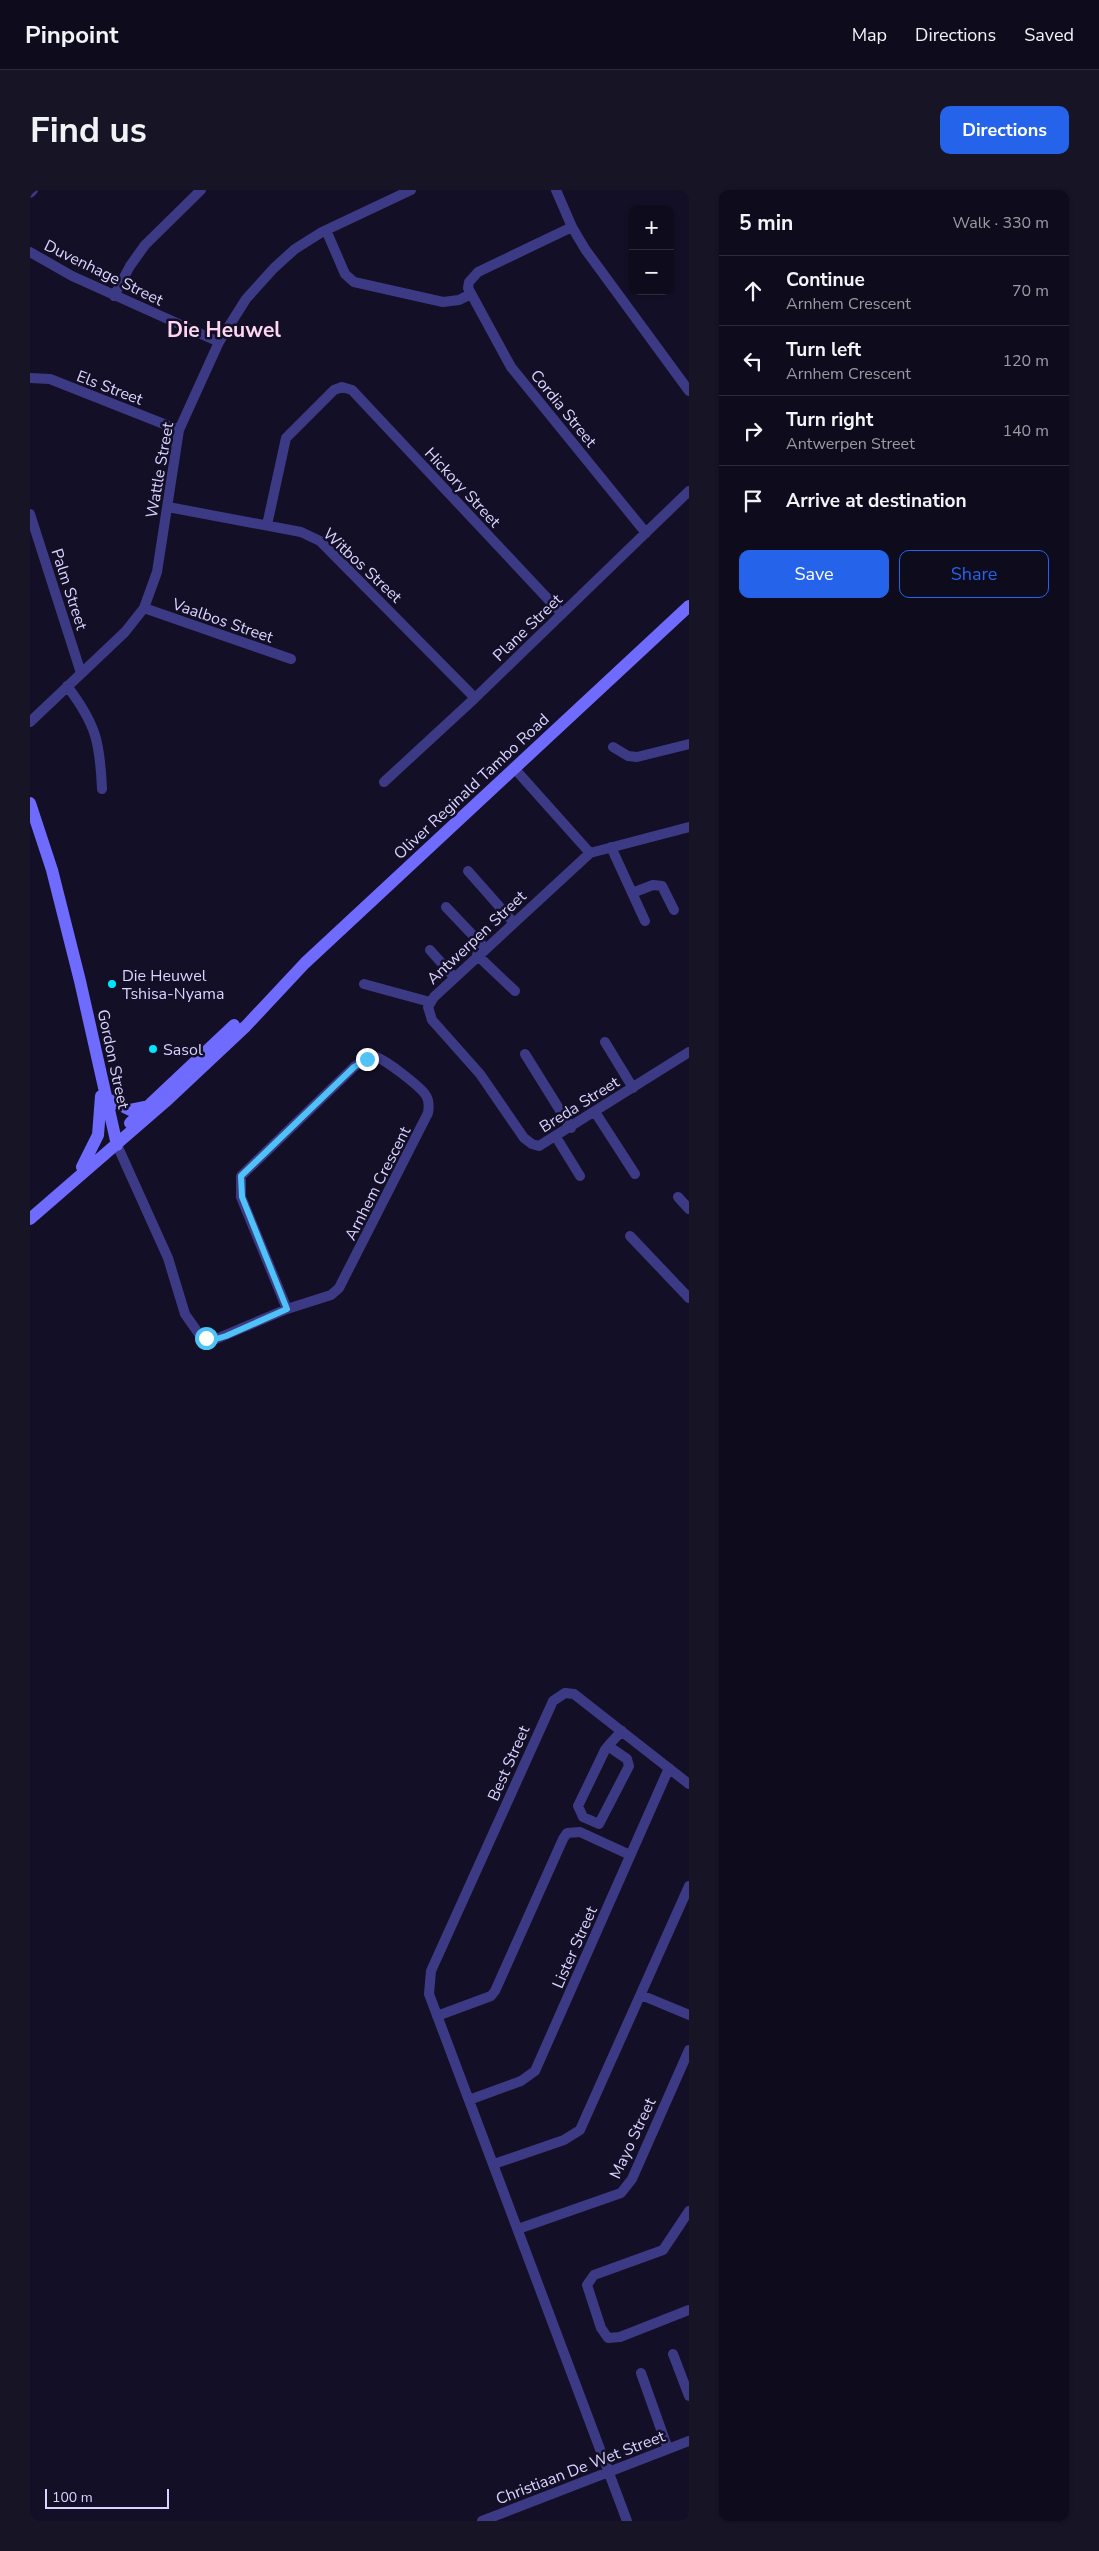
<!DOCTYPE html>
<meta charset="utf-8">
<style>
body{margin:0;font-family:"Nunito Sans",sans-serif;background:#171425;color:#f1f3f6}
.controls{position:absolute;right:15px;top:15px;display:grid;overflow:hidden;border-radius:10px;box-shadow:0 1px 4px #0004}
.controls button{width:45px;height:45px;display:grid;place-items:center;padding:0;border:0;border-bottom:1px solid #2e2b3b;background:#0e0b1c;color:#f1f3f6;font:25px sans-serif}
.scale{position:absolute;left:15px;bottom:12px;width:124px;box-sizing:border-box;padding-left:5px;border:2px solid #d9d4ff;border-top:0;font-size:14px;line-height:18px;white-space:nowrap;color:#d9d4ff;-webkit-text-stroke:4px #130f26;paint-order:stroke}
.stop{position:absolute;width:15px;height:15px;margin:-11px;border:4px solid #4fc3f7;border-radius:50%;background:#fff}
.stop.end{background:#4fc3f7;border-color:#fff;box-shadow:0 1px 5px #0008}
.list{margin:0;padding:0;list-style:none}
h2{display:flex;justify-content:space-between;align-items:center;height:65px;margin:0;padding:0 20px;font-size:21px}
h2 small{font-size:16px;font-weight:400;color:#9b9ba3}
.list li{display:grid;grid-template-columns:32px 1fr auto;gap:15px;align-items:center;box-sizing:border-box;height:70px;padding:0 20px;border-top:1px solid #2e2b3b}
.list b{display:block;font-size:19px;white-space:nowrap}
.list p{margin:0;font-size:16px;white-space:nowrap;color:#9b9ba3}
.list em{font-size:16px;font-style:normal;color:#9b9ba3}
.actions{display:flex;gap:10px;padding:15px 20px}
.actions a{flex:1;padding:11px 0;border:1px solid #2563eb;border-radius:10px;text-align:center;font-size:18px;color:#2563eb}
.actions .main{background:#2563eb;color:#fff}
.icon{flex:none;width:28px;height:28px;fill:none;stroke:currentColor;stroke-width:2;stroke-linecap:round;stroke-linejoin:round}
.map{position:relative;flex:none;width:659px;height:2331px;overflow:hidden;border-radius:10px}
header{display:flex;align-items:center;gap:30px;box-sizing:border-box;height:70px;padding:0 25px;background:#0e0b1c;border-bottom:1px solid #2e2b3b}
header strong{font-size:24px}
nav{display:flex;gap:28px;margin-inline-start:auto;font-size:18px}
.intro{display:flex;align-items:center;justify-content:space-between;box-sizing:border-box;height:120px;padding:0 30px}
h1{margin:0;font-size:35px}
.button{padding:12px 22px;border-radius:10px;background:#2563eb;color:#fff;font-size:18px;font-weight:700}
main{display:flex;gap:30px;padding:0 30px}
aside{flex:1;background:#0e0b1c;border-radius:10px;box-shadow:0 1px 4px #0004}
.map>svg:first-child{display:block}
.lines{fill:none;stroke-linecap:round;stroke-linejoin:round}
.street{stroke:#3d3a85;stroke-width:10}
.secondary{stroke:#6f6bff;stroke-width:12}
.route{stroke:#4fc3f7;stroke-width:6}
.poi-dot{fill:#00e5ff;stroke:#130f26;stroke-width:2}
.labels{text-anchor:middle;stroke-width:5;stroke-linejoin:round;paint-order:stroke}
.street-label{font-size:16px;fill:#d9d4ff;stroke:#130f26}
.poi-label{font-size:16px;fill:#d9d4ff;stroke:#130f26;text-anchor:start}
.district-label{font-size:21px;font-weight:bold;fill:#ffd6f0;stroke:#130f26}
</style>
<header>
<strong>Pinpoint</strong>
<nav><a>Map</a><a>Directions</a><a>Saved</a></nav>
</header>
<div class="intro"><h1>Find us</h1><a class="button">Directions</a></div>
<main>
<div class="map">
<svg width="659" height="2331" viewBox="0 0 659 2331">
<rect width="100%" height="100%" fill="#130f26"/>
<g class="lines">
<path class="street" d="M526,0L542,37L555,59L659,201
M0,3L3,0
M542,37L448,82L439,92L438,98L481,177L616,343
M296,40L315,84L324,92L413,112L429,110L441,104
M0,62L42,86L189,152
M84,106L100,76L115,55L171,0
M0,188L20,189L149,240
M138,317L271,342L290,351L445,508
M0,324L51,483
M237,335L256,248L304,200L312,197L322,200L532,424
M114,418L261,469
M37,496C66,534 70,552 72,599
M0,532L95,442L114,418L127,382L149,240L189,152L216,109L244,78L265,59L292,42L381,0
M583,557L598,566L607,567L659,554
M484,578L560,663L659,637
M354,592L445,508L659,301
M581,657L615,731
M560,663L404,807L398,817L402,830L450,884L494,948L502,954L509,956L659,862
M438,681L483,732
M602,703L623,695L632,696L644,720
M416,717L455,758
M400,760L424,787
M447,765L485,801
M334,794L400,812
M575,852L603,898
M495,864L541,938
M565,922L605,984
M526,947L550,986
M87,955L138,1068L155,1124L169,1144L176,1148L186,1149L257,1119L301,1105L309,1098L398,923C399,917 399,909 395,904C389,896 354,868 345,867C337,867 329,873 324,877L211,986V1007L257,1119
M648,1007L659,1019
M600,1046L659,1108
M578,1556L597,1569L599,1576L569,1634L553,1627L548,1616L575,1560C580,1553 586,1547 592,1541
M611,1805L659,1825
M407,1826L461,1806L465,1801L533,1649L537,1643L550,1642L600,1665
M439,1910L491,1891L505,1881L639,1578
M464,1974L534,1950L550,1940L659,1696
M659,2021L633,2060L564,2085L557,2095L571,2138L578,2148L590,2147L659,2120
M488,2039L591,2003L602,1989L659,1860
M643,2164L659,2206
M611,2183L638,2259
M452,2331L659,2251
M597,2331L399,1804L401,1781L523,1511L535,1503L544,1504L659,1594"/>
<path class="secondary" d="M0,613L22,680L50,791L87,955
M76,908L100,920L115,917
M100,933L204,835
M52,977L68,945L71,906
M0,1029L135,912L216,836L275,773L659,416"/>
</g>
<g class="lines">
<path class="route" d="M176,1148L186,1149L196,1146L257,1119L212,1007L211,986L324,877L337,869"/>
</g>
<g class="poi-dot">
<circle cx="82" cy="794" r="5"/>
<circle cx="123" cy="859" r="5"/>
</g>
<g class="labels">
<g class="street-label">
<text transform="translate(74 82) rotate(26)" y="6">Duvenhage Street</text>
<text transform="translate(80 197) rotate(21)" y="6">Els Street</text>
<text transform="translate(534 218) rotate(51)" y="6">Cordia Street</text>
<text transform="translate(129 280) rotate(-80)" y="6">Wattle Street</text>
<text transform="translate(433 297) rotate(47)" y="6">Hickory Street</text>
<text transform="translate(333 375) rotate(43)" y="6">Witbos Street</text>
<text transform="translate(40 399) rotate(72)" y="6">Palm Street</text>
<text transform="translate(193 430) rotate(19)" y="6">Vaalbos Street</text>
<text transform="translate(497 437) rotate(-44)" y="6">Plane Street</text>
<text transform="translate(441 596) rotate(-43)" y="6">Oliver Reginald Tambo Road</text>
<text transform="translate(446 747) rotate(-43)" y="6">Antwerpen Street</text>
<text transform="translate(84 869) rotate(78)" y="6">Gordon Street</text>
<text transform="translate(549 914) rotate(-32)" y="6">Breda Street</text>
<text transform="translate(347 993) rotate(-63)" y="6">Arnhem Crescent</text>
<text transform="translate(478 1573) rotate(-66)" y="6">Best Street</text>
<text transform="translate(544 1757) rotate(-66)" y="6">Lister Street</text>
<text transform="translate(602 1948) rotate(-65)" y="6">Mayo Street</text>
<text transform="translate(550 2277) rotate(-21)" y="6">Christiaan De Wet Street</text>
</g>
<g class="poi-label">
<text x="92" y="791">Die Heuwel<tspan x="92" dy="18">Tshisa-Nyama</tspan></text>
<text x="133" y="865">Sasol</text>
</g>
<g class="district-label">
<text x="194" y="147">Die Heuwel</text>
</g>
</g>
</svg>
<div class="controls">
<button>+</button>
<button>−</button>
</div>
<div class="scale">100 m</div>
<div class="stop" style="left:176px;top:1148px"></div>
<div class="stop end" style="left:337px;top:869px"></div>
</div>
<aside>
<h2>5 min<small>Walk · 330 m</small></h2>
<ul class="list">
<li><svg class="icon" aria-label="ahead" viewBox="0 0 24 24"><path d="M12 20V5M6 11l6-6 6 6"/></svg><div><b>Continue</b><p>Arnhem Crescent</p></div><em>70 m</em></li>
<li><svg class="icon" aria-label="left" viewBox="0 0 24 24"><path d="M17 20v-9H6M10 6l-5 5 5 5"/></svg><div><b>Turn left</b><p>Arnhem Crescent</p></div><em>120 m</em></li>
<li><svg class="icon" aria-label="right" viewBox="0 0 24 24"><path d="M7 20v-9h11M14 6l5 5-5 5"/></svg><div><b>Turn right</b><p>Antwerpen Street</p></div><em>140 m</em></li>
<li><svg class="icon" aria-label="arrive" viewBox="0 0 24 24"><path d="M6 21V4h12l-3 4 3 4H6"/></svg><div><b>Arrive at destination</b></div></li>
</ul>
<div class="actions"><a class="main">Save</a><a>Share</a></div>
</aside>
</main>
